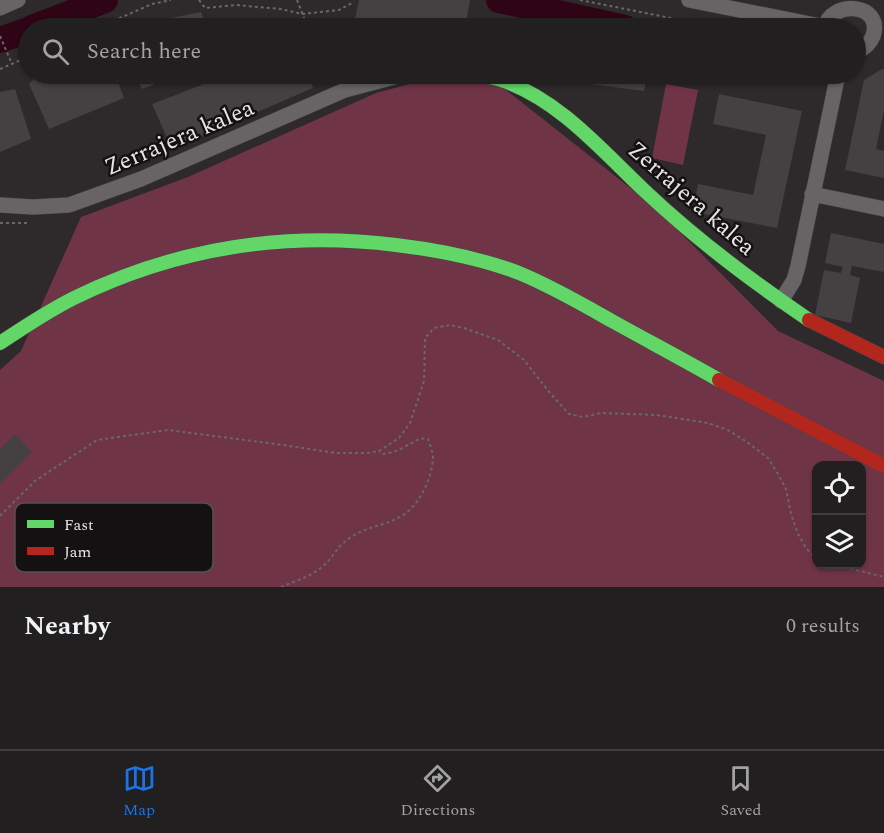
<!DOCTYPE html>
<style>
body{margin:0;font-family:Spectral,serif;background:#2a2729;color:#f1f3f6}
.controls{position:absolute;right:18px;bottom:18px;display:grid;overflow:hidden;border-radius:12px;box-shadow:0 2px 4px #0004}
.controls button{width:54px;height:54px;display:grid;place-items:center;padding:0;border:0;border-bottom:2px solid #3f3d3e;background:#221f20;color:#f1f3f6;font:30px sans-serif}
.list{margin:0;padding:0;list-style:none}
h2{display:flex;justify-content:space-between;align-items:center;height:78px;margin:0;padding:0 24px;font-size:26px}
h2 small{font-size:20px;font-weight:400;color:#a2a2a5}
.icon{flex:none;width:33px;height:33px;fill:none;stroke:currentColor;stroke-width:2;stroke-linecap:round;stroke-linejoin:round}
.map{position:relative;flex:none;width:884px;height:587px;overflow:hidden}
.search{position:absolute;background:#221f20;box-shadow:0 2px 4px #0004;left:18px;right:18px;top:18px;height:66px;display:flex;align-items:center;gap:15px;box-sizing:border-box;padding:0 21px;border-radius:33px;color:#a2a2a5;font-size:22px}
.sheet{height:162px;background:#221f20}
nav{display:flex;justify-content:space-around;align-items:center;box-sizing:border-box;height:84px;border-top:2px solid #3f3d3e;background:#221f20;font-size:16px;color:#a2a2a5}
nav a{display:grid;justify-items:center;gap:3px}
nav .on{color:#1a73e8}
.map>svg:first-child{display:block}
.green{fill:#6f3547;fill-rule:evenodd}
.lines{fill:none;stroke-linecap:round;stroke-linejoin:round}
.river{stroke:#2f0414;stroke-width:26}
.building{fill:#454041}
.street-casing{stroke:#484545;stroke-width:16}
.fast-casing{stroke:#484545;stroke-width:15}
.jam-casing{stroke:#484545;stroke-width:15}
.path{stroke:#6a6768;stroke-width:2;stroke-dasharray:3 3;stroke-linecap:butt}
.street{stroke:#686466;stroke-width:15}
.fast{stroke:#63d668;stroke-width:14}
.jam{stroke:#b3261e;stroke-width:14}
.labels{text-anchor:middle;stroke-width:5;stroke-linejoin:round;paint-order:stroke}
.street-label{font-size:24px;fill:#e9e3e5;stroke:#151112}
.key{fill:#151112;stroke:#555051;stroke-width:1.5}
.key-label{font-size:16px;fill:#e9e3e5}
</style>
<div class="map">
<svg width="884" height="587" viewBox="0 0 884 587">
<rect width="100%" height="100%" fill="#2e292a"/>
<path class="green" d="M439,76L501,86L657,209L778,331L884,381V587H0V370L21,351L81,217L188,177L376,93ZM816,466H862V564H816Z
M666,84L698,90L683,165L652,158Z"/>
<g class="lines">
<path class="river" d="M499,0L625,28
M32,28L105,0
M0,40L28,30"/>
</g>
<path class="building" d="M359,0H470L465,28H353Z
M201,12L207,28H148L171,18Z
M882,69H884V110L876,149L884,151V178L845,170L864,80Z
M44,74H115L124,98L49,129L29,84L35,78Z
M136,74H182L142,89Z
M230,74H308L313,88L172,149L152,104Z
M530,74H647L644,91L529,76Z
M15,89L31,139L0,152V92Z
M719,94L802,111L777,228L693,212L698,184L753,195L766,135L713,124Z
M831,233L884,244V272L852,266L850,275L860,278L851,323L815,315L824,270L841,273L843,267L825,263Z
M15,434L32,452L0,484V449Z"/>
<g class="lines">
<g class="street-casing">
<path id="street" d="M689,0L825,27
M0,8L18,0
M825,28C829,0 884,2 873,36C870,44 863,49 856,52
M812,194L884,209
M0,205L33,207L69,205L141,179L345,90L405,74
M781,301L794,280L798,266L838,74"/>
</g>
<g class="fast-casing">
<path id="fast" d="M473,74C483,76 495,77 504,81C562,102 603,152 647,193C697,240 753,282 809,320
M0,343C24,327 48,311 74,298C176,248 283,231 396,245C437,250 480,258 519,273C551,286 582,304 612,321C648,341 684,360 719,380"/>
</g>
<g class="jam-casing">
<path id="jam" d="M809,320L884,357
M719,380L884,466"/>
</g>
<path class="path" d="M199,0L205,8L236,5L281,9L302,14L339,10L354,2
M297,0L308,28
M580,0L721,28
M97,28L152,4L171,0
M0,36L12,64
M0,69L28,57
M417,81L439,78L456,81
M0,223H30
M0,516L35,481L97,440L168,430L283,445L336,453H368L379,451L399,438L410,423L424,381L425,338L434,328L450,325L464,328L498,340L524,360L550,393L569,414L583,417L601,413L657,415L708,423L728,430L747,442L768,458L778,474L786,489L791,514L798,534L806,548L816,558
M833,564L884,577
M281,587C295,581 310,577 322,567C332,559 337,547 347,540C364,527 380,527 398,518C418,509 433,478 433,456C432,450 430,444 428,439C418,437 413,443 404,447C397,451 390,453 383,454L379,451"/>
<use href="#street" class="street"/>
<use href="#fast" class="fast"/>
<use href="#jam" class="jam"/>
</g>
<g class="labels">
<g class="street-label">
<text transform="translate(179 137) rotate(-23)" y="8">Zerrajera kalea</text>
<text transform="translate(692 198) rotate(41)" y="8">Zerrajera kalea</text>
</g>
</g>
<rect x="15" y="503" width="198" height="69" rx="9" class="key"/>
<rect x="27" y="520" width="27" height="8" fill="#63d668"/>
<rect x="27" y="547" width="27" height="8" fill="#b3261e"/>
<g class="key-label">
<text x="64" y="530">Fast</text>
<text x="64" y="557">Jam</text>
</g>
</svg>
<div class="controls">
<button><svg class="icon" aria-label="locate" viewBox="0 0 24 24"><circle cx="12" cy="12" r="6"/><path d="M12 2v4M12 18v4M2 12h4M18 12h4"/></svg></button>
<button><svg class="icon" aria-label="layers" viewBox="0 0 24 24"><path d="M12 4l9 5-9 5-9-5zM3 14l9 5 9-5"/></svg></button>
</div>
<div class="search"><svg class="icon" aria-label="search" viewBox="0 0 24 24"><circle cx="10" cy="10" r="6"/><path d="M15 15l6 6"/></svg>Search here</div>
</div>
<section class="sheet">
<h2>Nearby<small>0 results</small></h2>
<ul class="list">
</ul>
</section>
<nav>
<a class="on"><svg class="icon" aria-label="map" viewBox="0 0 24 24"><path d="M3 6l6-2 6 2 6-2v14l-6 2-6-2-6 2zM9 4v14M15 6v14"/></svg>Map</a>
<a><svg class="icon" aria-label="directions" viewBox="0 0 24 24"><path d="M12 3l9 9-9 9-9-9zM9 14v-3h6M13 9l2 2-2 2"/></svg>Directions</a>
<a><svg class="icon" aria-label="saved" viewBox="0 0 24 24"><path d="M7 4h10v16l-5-4-5 4z"/></svg>Saved</a>
</nav>
